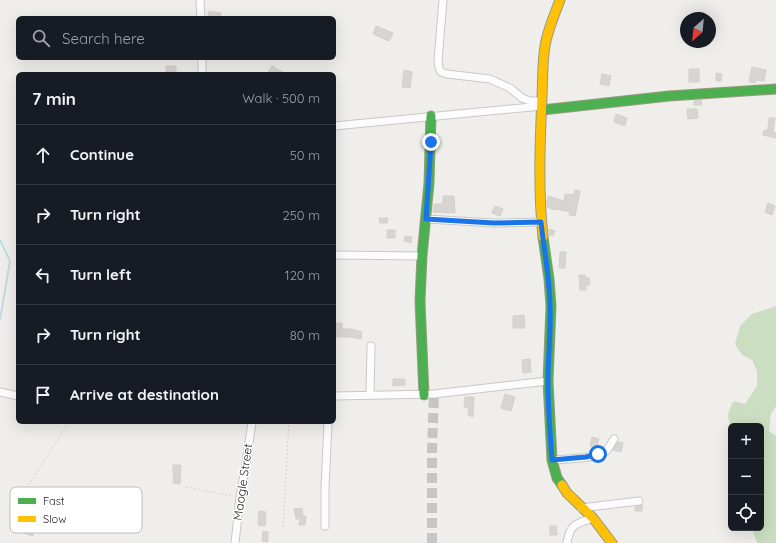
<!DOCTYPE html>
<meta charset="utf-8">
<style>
body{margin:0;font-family:Quicksand,sans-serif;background:#20242c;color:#f1f3f6}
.controls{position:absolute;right:12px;bottom:12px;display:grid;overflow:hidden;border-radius:6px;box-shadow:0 4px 16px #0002}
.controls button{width:36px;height:36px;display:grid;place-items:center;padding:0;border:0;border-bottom:1px solid #363941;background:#171b24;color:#f1f3f6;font:20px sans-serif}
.compass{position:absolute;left:680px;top:12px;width:36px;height:36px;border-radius:50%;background:#171b24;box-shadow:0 4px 16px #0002;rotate:207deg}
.stop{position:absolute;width:12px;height:12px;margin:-9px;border:3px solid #1a73e8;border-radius:50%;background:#fff}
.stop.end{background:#1a73e8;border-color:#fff;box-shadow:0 1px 4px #0008}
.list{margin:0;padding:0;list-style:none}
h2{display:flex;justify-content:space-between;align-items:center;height:52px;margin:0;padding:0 16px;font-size:17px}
h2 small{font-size:13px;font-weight:400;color:#9ea1a6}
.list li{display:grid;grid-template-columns:26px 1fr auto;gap:12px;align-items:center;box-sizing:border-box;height:60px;padding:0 16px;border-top:1px solid #363941}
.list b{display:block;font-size:15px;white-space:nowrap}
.list em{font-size:13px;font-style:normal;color:#9ea1a6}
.icon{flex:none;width:22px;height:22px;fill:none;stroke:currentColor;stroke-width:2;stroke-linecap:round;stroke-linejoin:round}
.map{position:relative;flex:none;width:776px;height:543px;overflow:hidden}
.search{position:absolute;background:#171b24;box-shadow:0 4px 16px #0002;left:16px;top:16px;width:320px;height:44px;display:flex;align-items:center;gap:10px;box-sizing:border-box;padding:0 14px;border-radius:6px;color:#9ea1a6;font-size:15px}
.panel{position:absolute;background:#171b24;box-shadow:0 4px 16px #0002;left:16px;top:72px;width:320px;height:352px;border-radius:6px}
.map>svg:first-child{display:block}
.forest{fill:#cbdec1}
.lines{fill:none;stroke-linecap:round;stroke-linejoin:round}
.stream{stroke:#bfdbe3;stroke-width:2}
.building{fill:#d7d4d2;stroke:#d3d0cc}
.secondary-tunnel{stroke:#c7c5c3;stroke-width:10;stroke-dasharray:10 5;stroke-linecap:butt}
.street-casing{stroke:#c9c8c7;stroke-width:9}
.fast-casing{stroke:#999a82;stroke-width:11}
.slow-casing{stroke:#999a82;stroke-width:11}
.path{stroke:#dccecd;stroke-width:1;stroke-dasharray:2 2;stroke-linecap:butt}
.street{stroke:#fdfcfc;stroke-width:7}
.fast{stroke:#4caf50;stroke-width:9}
.slow{stroke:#ffc107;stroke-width:9}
.route{stroke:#1a73e8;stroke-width:5}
.labels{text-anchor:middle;stroke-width:3;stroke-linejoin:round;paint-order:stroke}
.street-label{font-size:12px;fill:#222;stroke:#fff}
.key{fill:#fff;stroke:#bdbdbd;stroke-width:1}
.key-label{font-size:11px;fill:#222}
</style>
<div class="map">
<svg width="776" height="543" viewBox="0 0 776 543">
<rect width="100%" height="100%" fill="#f0eeeb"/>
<path class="forest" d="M776,306V406L771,414L769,431L776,436V543H757L752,528H761V426H731C726,417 728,409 734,401L745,404L757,386V371L752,360L742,355L735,344L740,326L752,314Z"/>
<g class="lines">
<path class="stream" d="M0,240L10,261L0,320"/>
</g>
<path class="building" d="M209,11L221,13L220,18H208Z
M376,26L393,33L389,41L373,34Z
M166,66H176V73H166Z
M272,66L286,74H267Z
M752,67L766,70L764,81L756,80L755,83L749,82Z
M689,69H699V82H689Z
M404,70L412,72L410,88L402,87Z
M716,73L722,74L721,81H716Z
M602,74L611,76L609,86L600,84Z
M701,100L702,105H694V101Z
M687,109H697L698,118L688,119Z
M616,114L627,118L625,126L614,122Z
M769,118H775L773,132L776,133V138L763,135L764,130L767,131L768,128Z
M575,190L580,191L575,216L569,215L570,212L556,209L555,210L547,207V201L549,196L564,201L565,194L574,195Z
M443,196H454L455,213L433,212L434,204H443Z
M768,203L775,206L772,215L765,212Z
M495,206L503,209L500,216L492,213Z
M379,218H388L387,223H380Z
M549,229L555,231L553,236L549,235Z
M387,230H395V238H387Z
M405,236L412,237L411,243L404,241Z
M560,252H566L565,268H559Z
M579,275H585L586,278H589L590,285H586V290H580Z
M524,315L525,328H513V316Z
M335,323H342V329H351L362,332L361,339L354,338V337H334Z
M530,359L531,372L523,373L522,360Z
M393,379H405V385L393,386Z
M505,394L515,397L511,411L501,408Z
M465,397H474L473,417L468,415L469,408L464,407Z
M592,437L599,439L596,448L590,446Z
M618,442L623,443L621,452L613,450Z
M173,465H181L180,484L173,483L174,474H173Z
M643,505L642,511H635V507Z
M302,508L303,516H306L305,525H299L300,519H296L294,509Z
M259,511L266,512L265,526L258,525Z
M20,522L35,527L33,536L17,531Z
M550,526H556L557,535H550Z
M263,531L268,532V542L262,541Z"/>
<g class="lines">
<path class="secondary-tunnel" d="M432,543V451L434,394"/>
<g class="street-casing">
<path id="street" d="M200,0L201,18
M443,0L438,61L439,68L441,72L447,74L490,79L510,88L522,98L530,101H542
M202,74V58
M334,126L542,106
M426,219L494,223L541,222
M334,255L422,256
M0,392L18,396
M370,395L371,346
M334,396L434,394L548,381
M552,460C565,459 595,459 605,452C609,449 611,443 614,439
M581,508L639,501
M325,526V488L328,422
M235,543L240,497L246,463L252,422
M567,543C570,524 575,524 593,518"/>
</g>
<g class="fast-casing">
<path id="fast" d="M542,110L669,96L776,89
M543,237L549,279L551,306L548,381L552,460L557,478L562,485
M424,395L420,301L422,256L429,183L431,116"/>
</g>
<g class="slow-casing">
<path id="slow" d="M543,237C538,190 540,142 542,96C543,78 542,58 546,41C549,27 555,13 560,0
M562,485L567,493L593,518L612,543"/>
</g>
<path class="path" d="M186,487L233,496
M18,502L69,422
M283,527L289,422"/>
<use href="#street" class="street"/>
<use href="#fast" class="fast"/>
<use href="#slow" class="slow"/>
</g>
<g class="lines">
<path class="route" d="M431,142L426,219L494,223L541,222C544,251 550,279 550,307C551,332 548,356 548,381C548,407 550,434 552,460L586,457L598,454"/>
</g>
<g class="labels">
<g class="street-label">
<text transform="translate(243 482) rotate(-82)" y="4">Maogle Street</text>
</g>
</g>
<rect x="10" y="487" width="132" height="46" rx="6" class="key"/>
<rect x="18" y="498" width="18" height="6" fill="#4caf50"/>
<rect x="18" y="516" width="18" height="6" fill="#ffc107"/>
<g class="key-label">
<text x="43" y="505">Fast</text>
<text x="43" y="523">Slow</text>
</g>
</svg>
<div class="controls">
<button>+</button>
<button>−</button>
<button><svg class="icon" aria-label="locate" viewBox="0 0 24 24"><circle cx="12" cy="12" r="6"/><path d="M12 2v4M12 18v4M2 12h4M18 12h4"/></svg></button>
</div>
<svg class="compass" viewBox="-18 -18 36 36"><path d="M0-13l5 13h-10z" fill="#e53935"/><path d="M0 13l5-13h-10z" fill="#9ea1a6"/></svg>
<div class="stop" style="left:598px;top:454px"></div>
<div class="stop end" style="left:431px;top:142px"></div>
<div class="search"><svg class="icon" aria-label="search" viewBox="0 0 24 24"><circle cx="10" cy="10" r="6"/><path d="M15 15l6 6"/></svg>Search here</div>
<section class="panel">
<h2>7 min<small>Walk · 500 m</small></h2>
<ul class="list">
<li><svg class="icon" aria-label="ahead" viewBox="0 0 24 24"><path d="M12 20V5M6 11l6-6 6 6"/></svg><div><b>Continue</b></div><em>50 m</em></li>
<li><svg class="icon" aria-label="right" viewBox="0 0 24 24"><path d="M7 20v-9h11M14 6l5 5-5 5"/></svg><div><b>Turn right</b></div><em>250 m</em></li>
<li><svg class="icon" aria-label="left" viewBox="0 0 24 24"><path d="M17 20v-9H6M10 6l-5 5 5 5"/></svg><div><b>Turn left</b></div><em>120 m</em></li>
<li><svg class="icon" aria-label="right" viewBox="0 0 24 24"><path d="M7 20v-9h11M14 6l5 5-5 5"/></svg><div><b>Turn right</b></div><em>80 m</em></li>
<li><svg class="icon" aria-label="arrive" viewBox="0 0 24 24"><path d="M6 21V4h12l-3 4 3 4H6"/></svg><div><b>Arrive at destination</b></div></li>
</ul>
</section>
</div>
